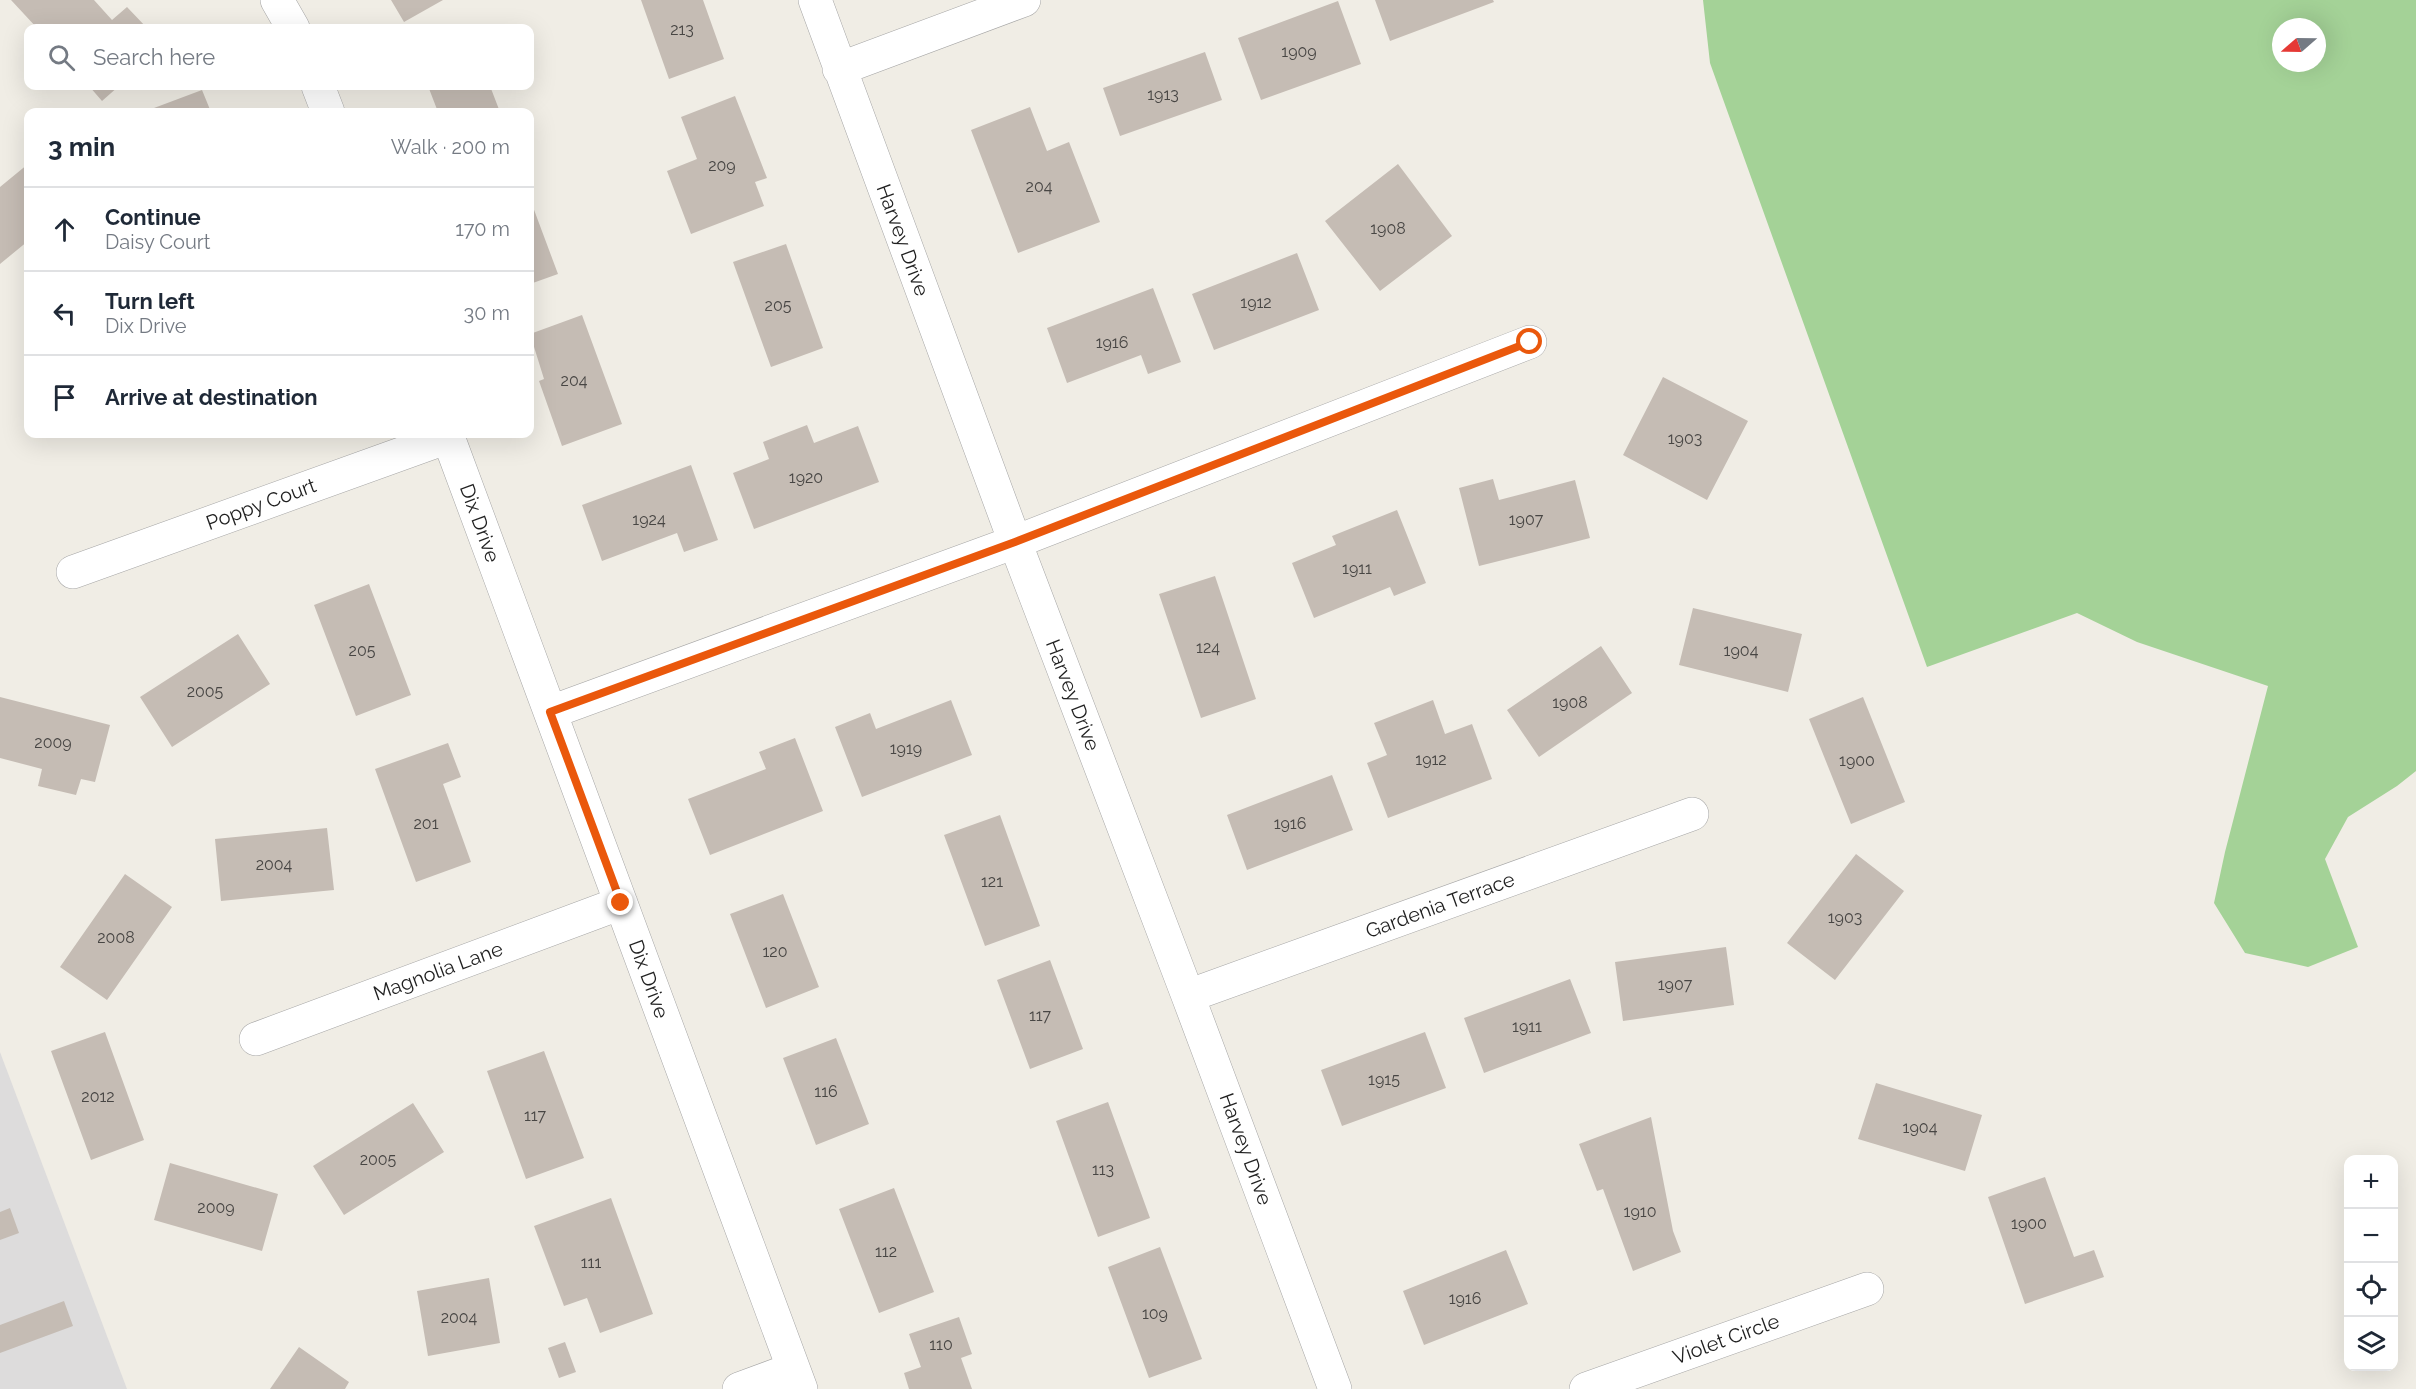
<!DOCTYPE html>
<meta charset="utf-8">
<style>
body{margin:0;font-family:Raleway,sans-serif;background:#f2f2f3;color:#1f2937}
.controls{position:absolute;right:18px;bottom:18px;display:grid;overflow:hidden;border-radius:12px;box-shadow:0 6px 24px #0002}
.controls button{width:54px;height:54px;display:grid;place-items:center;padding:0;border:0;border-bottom:2px solid #e0e1e3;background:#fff;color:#1f2937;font:30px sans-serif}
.compass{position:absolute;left:2272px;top:18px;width:54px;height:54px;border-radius:50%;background:#fff;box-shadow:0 6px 24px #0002;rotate:250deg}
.stop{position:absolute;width:18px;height:18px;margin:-14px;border:4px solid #ea580c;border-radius:50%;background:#fff}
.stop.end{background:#ea580c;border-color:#fff;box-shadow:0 2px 6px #0008}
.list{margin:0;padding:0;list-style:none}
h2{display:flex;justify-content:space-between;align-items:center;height:78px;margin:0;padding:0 24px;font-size:26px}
h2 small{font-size:20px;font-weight:400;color:#747a83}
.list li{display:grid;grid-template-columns:39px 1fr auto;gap:18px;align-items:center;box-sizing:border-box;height:84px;padding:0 24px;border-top:2px solid #e0e1e3}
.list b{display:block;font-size:22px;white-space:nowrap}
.list p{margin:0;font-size:20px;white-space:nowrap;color:#747a83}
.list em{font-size:20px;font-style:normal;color:#747a83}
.icon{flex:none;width:33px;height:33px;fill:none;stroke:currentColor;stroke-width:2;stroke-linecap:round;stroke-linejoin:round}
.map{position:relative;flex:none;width:2416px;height:1389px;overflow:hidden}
.search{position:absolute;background:#fff;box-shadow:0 6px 24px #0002;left:24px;top:24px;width:510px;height:66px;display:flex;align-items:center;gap:15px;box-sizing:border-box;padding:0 21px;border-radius:12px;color:#747a83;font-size:22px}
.panel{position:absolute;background:#fff;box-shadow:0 6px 24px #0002;left:24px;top:108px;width:510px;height:330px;border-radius:12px}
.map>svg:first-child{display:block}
.residential{fill:#dddcdc}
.forest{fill:#a4d297;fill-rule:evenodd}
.building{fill:#c5bcb4}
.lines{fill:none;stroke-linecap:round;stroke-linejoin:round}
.street-casing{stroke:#a6a6a6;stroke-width:34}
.street{stroke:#fff;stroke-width:33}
.route{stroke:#ea580c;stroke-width:8}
.labels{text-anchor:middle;stroke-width:4.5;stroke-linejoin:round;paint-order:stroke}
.number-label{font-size:16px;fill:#484644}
.street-label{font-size:20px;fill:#1f1f1f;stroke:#fff}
</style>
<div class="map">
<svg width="2416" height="1389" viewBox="0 0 2416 1389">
<rect width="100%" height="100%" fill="#f0ede5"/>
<path class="residential" d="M0,1052L127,1389H0Z"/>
<path class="forest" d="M1703,0H2416V771L2397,786L2348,817L2325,859L2358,947L2308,967L2245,953L2214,903L2225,852L2268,686L2137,642L2077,613L1927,667L1710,63ZM2281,27H2317V63H2281Z"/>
<path class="building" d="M11,0H94L112,20L127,7L147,28H37Z
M391,0H443L404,22Z
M641,0H703L724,59L669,79Z
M1375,0H1493L1494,2L1390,41Z
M1338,1L1361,64L1261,100L1238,38Z
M1205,52L1222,100L1120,136L1103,88Z
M89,86H119L102,101Z
M428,86H490L500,112H438Z
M202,90L211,112H147L146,111Z
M735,96L767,178L755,182L764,206L691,234L667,171L697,159L681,117Z
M1030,107L1047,151L1069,142L1100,222L1018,253L971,130Z
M28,164V241L0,264V187Z
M1398,164L1452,236L1380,291L1325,221Z
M530,199L558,274L530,284Z
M786,244L823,348L771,367L733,262Z
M1297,253L1319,310L1214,350L1192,294Z
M1153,288L1181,362L1148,374L1141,355L1067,383L1047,328Z
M582,315L622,424L562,446L539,381L544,379L530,334Z
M1663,377L1748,421L1707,500L1623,455Z
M807,425L814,443L858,426L879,482L754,529L733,473L769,459L763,442Z
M691,465L718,540L684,552L677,533L602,561L582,505Z
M1493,479L1499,500L1575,480L1590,538L1479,566L1459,488Z
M1397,510L1426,583L1394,596L1390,587L1314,618L1292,563L1336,545L1332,536Z
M1215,576L1256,699L1201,718L1159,594Z
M369,584L411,695L356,716L314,605Z
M1693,608L1802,634L1788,692L1679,665Z
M238,634L270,684L172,747L140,697Z
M1601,646L1632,693L1539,757L1507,710Z
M0,697L110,725L95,782L81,779L76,795L38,786L42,769L0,758Z
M1863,697L1905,802L1851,824L1809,719Z
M951,700L972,755L862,797L835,727L870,713L876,729Z
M1433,700L1445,734L1472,724L1492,779L1388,818L1367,763L1387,755L1374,723Z
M795,738L823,811L710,855L688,799L766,769L759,752Z
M448,743L461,777L443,784L471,862L416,882L375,769Z
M1332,775L1353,830L1247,870L1227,815Z
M1000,815L1040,926L985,946L944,835Z
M327,828L334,890L221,901L215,839Z
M1856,854L1904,891L1835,980L1787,943Z
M125,874L172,907L107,1000L60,967Z
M783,894L819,987L766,1008L730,914Z
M1726,947L1734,1005L1623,1021L1615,962Z
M1050,960L1083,1049L1030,1069L997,980Z
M1570,979L1591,1033L1484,1073L1464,1018Z
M105,1032L144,1140L91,1160L51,1051Z
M1425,1032L1446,1088L1342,1126L1321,1070Z
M836,1038L869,1124L816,1145L783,1058Z
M544,1051L584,1158L526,1179L487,1071Z
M1876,1083L1982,1115L1965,1171L1858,1139Z
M1108,1102L1150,1218L1098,1237L1056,1121Z
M413,1103L444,1152L344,1215L313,1166Z
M1651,1117L1673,1231L1681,1252L1633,1271L1603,1189L1597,1191L1579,1144Z
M170,1163L278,1194L262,1251L154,1220Z
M2045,1177L2074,1257L2094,1250L2104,1277L2025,1304L1988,1197Z
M894,1188L934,1292L879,1313L839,1209Z
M611,1198L653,1314L600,1333L587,1298L564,1306L534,1226Z
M10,1208L19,1233L0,1240V1212Z
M1160,1247L1202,1359L1149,1378L1108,1267Z
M1506,1250L1528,1304L1424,1345L1403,1291Z
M489,1278L500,1343L428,1356L417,1291Z
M64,1301L73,1326L0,1353V1325Z
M959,1317L972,1354L961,1358L972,1389H909L904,1373L921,1367L909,1334Z
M565,1342L576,1372L559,1378L548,1348Z
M299,1347L349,1382L345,1389H270Z"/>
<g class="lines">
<g class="street-casing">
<path id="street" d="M277,0L293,28
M815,0L1015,542L1188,996L1335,1389
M839,69L1024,0
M318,86L328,112
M447,434L801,1389
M73,572L448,437
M551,712L1015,542L1530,342
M1188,996L1692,814
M256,1039L621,903
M739,1389L793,1369
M1586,1389L1867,1289"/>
</g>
<use href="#street" class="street"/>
</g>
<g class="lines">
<path class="route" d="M621,903L550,712L1015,542L1530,342"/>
</g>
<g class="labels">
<g class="number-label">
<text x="682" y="35">213</text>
<text x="1299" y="57">1909</text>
<text x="1163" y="100">1913</text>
<text x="722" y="171">209</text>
<text x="1039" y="192">204</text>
<text x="1388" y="234">1908</text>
<text x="1256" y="308">1912</text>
<text x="778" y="311">205</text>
<text x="1112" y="348">1916</text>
<text x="574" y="386">204</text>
<text x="1685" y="444">1903</text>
<text x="806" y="483">1920</text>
<text x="649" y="525">1924</text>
<text x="1526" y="525">1907</text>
<text x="1357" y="574">1911</text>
<text x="1208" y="653">124</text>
<text x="362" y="656">205</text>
<text x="1741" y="656">1904</text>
<text x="205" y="697">2005</text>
<text x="1570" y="708">1908</text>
<text x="53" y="748">2009</text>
<text x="906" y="754">1919</text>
<text x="1431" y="765">1912</text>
<text x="1857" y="766">1900</text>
<text x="426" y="829">201</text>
<text x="1290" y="829">1916</text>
<text x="274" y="870">2004</text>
<text x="992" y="887">121</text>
<text x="1845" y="923">1903</text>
<text x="116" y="943">2008</text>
<text x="775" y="957">120</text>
<text x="1675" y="990">1907</text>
<text x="1040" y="1021">117</text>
<text x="1527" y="1032">1911</text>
<text x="1384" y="1085">1915</text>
<text x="826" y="1097">116</text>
<text x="98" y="1102">2012</text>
<text x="535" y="1121">117</text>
<text x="1920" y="1133">1904</text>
<text x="378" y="1165">2005</text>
<text x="1103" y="1175">113</text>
<text x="216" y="1213">2009</text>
<text x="1640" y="1217">1910</text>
<text x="2029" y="1229">1900</text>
<text x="886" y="1257">112</text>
<text x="591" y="1268">111</text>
<text x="1465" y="1304">1916</text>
<text x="1155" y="1319">109</text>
<text x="459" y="1323">2004</text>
<text x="941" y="1350">110</text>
</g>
<g class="street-label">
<text transform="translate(903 240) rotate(70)" y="7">Harvey Drive</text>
<text transform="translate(261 504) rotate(-20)" y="7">Poppy Court</text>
<text transform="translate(480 523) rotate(70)" y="7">Dix Drive</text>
<text transform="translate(1073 695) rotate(69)" y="7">Harvey Drive</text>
<text transform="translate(1440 905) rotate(-20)" y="7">Gardenia Terrace</text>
<text transform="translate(438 971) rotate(-20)" y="7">Magnolia Lane</text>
<text transform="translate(649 979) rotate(70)" y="7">Dix Drive</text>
<text transform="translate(1246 1149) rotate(70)" y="7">Harvey Drive</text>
<text transform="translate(1726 1339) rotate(-20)" y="7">Violet Circle</text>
</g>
</g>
</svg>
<div class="controls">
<button>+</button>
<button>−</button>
<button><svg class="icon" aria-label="locate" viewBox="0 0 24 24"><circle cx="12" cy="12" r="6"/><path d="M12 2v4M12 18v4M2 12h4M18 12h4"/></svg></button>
<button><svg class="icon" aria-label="layers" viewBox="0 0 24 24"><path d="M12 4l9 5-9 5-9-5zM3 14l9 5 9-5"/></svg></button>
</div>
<svg class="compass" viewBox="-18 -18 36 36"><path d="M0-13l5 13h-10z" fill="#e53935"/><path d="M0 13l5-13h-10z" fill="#747a83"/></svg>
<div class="stop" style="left:1530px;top:342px"></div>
<div class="stop end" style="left:621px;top:903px"></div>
<div class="search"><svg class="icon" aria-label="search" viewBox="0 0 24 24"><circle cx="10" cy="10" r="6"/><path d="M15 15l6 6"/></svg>Search here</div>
<section class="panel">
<h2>3 min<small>Walk · 200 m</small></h2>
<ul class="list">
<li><svg class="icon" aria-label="ahead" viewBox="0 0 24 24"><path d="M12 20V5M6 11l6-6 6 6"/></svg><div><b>Continue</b><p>Daisy Court</p></div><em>170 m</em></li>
<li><svg class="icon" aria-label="left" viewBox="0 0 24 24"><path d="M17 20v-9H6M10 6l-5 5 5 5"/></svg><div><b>Turn left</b><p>Dix Drive</p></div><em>30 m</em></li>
<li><svg class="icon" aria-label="arrive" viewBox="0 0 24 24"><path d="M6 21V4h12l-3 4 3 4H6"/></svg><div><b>Arrive at destination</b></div></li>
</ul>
</section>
</div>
